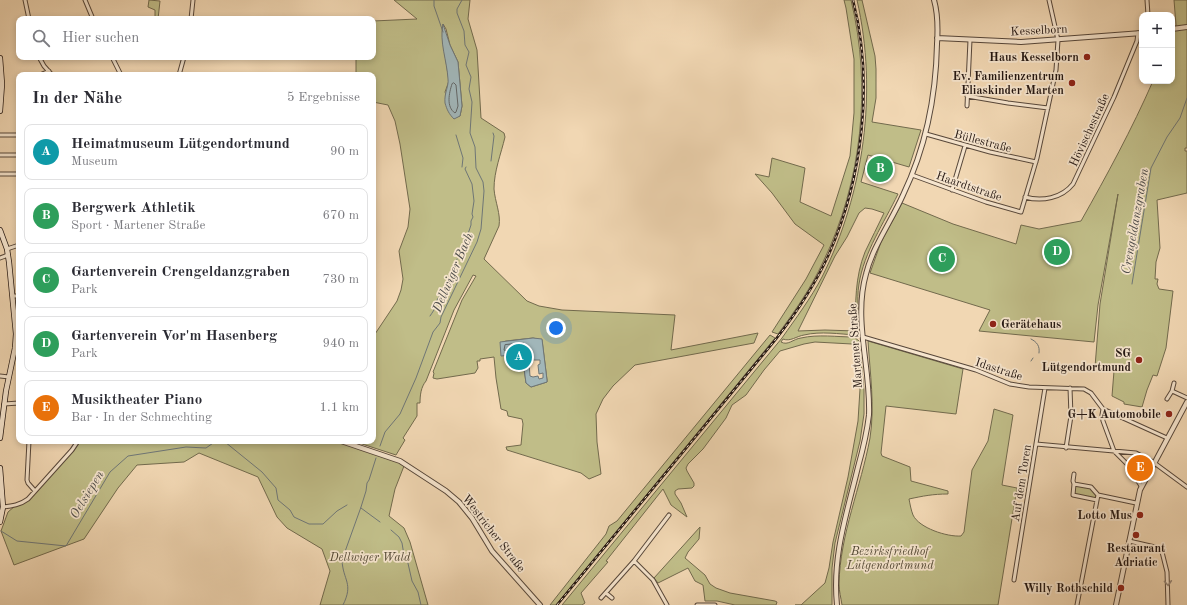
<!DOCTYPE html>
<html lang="de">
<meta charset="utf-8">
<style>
body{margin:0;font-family:"Old Standard TT",serif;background:#f7f7f7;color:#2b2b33}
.controls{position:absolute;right:12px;top:12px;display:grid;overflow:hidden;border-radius:8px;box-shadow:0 2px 6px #0003}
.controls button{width:36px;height:36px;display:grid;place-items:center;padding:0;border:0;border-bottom:1px solid #e1e1e2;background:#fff;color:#2b2b33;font:20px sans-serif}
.you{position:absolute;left:556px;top:328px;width:14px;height:14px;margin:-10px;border:3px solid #fff;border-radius:50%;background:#1a73e8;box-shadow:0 0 0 6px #1a73e833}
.badge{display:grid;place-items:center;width:26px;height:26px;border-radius:50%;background:#ea580c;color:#fff;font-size:13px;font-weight:700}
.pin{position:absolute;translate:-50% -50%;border:2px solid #fff;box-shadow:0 1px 4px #0006}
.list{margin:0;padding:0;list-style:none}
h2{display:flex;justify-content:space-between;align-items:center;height:52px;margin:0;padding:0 16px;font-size:17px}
h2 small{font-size:13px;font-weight:400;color:#7c7c81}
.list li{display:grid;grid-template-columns:26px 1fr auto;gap:12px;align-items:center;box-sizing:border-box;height:56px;margin:0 8px 8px;padding:0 8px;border:1px solid #e1e1e2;border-radius:8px}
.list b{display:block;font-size:15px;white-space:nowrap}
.list p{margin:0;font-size:13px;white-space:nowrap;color:#7c7c81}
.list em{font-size:13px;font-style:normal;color:#7c7c81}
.icon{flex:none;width:22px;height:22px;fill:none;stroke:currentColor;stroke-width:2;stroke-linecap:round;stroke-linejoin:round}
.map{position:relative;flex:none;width:1187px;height:605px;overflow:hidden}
.search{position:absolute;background:#fff;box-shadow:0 2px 6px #0003;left:16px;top:16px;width:360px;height:44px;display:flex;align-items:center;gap:10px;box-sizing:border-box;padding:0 14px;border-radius:8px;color:#7c7c81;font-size:15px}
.panel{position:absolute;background:#fff;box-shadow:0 2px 6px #0003;left:16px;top:72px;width:360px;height:372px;border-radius:8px}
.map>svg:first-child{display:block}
.green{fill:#c0bd88;stroke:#726a4d;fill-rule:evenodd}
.water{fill:#a1b6b9;stroke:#6f7676;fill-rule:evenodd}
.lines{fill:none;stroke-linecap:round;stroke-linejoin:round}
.shore{stroke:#626666;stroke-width:1}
.stream{stroke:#6f7676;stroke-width:1}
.minor-casing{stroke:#57473a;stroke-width:5}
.tertiary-casing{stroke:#57473a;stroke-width:6}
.secondary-casing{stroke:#241712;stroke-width:6}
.minor{stroke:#f6e5ce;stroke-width:3}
.tertiary{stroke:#f6e5ce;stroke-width:4}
.secondary{stroke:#f6e5ce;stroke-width:4.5}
.rail-casing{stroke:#241712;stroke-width:2.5}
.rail{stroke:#f6e5ce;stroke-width:1;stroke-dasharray:3;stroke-linecap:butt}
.oneway{stroke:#988879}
.poi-dot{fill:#8f2418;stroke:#f6e5ce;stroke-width:1.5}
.labels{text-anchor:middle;stroke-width:3.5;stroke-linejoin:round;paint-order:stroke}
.street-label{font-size:12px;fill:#241712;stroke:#f6e5ce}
.poi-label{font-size:12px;font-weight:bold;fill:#241712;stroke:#f6e5ce;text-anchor:end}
.park-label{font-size:12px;font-style:italic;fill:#534935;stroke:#f6e5ce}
.water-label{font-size:13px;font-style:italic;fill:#504f4c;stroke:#f6e5ce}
</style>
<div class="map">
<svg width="1187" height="605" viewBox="0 0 1187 605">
<rect width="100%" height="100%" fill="#f1d7b3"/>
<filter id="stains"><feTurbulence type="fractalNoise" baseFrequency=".005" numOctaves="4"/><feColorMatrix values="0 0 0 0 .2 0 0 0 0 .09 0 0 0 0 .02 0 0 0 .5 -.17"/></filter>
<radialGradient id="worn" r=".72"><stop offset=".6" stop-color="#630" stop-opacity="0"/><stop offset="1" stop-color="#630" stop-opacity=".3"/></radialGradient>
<path class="green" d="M149,0L160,1L158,19H155V10L148,7Z
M394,0H470L468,19L477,50L481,118L504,133L505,137C501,154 494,171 494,189C495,202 501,214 499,226L484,259L527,301L539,306L562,310L675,315L671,350L758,333L754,343L635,365L613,386L603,399L596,414L597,442L601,474L589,479L581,473L507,450L506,447L521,445L523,424L522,419L508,416L507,411L501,409L496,378L494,357L480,359V361H477L478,368L475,373L437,379L433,378L434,373L433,372L462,300L476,276L473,275L454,310L426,381C421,387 420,395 420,403H417V416L403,438L405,440L396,455L353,441H373V337L397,301L401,290L403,279L399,251L408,227L410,209L400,144L395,121L388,105L373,102V75H356V57H373V21L417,19ZM443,24L446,29L450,45L458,62L462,106L460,116L454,118L445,92L449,81L443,42ZM533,338L542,340L547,380V382L531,387L526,383L522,353L500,343L506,341Z
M844,0H851C872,86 862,182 823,262C811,288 795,311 778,334L772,332L806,279L824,245L795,224L772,193L755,174L769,177L772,158L805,168L800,202L831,216L850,156L854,113V59L846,8Z
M857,0H862L875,56L876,69V98L872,122L921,130L909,167L868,155L861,182L898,194C884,223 864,252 859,284C856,301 860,317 858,333L856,335C839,334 821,331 804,335C797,336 790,342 783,339L781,342C788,346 793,339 801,338C818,334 837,337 854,337L859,341L864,390V414L860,441L835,543L832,568V605H795H801L825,583L829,568L833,542L848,477L858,421L860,389L857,350L852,344L815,342L804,344L780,351L764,370L746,395L732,405L726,418L703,449L688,464L686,468L687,471L694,483V486L692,488L678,489L675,491V494L681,503L687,517L671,505L663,489L606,561L608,562L581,593L585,603L582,605H562L782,338C796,318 811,298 822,277C864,193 878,92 857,0ZM865,208L872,209L884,213C878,226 871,239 865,252C855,277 855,304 856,331L825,330L798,331L835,256L847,237L859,213Z
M1174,0H1187V148H1185V151H1187V193L1157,200L1160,248L1156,262L1155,279H1158L1157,284L1159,289L1173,291L1166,348L1157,376L1153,375L1147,390L1142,407L1124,404V402L1112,396L1114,371L1095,367L1100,304L1118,194L1098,305L1094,342L979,331L990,310L870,273L881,242L902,203L953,224L1016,244L1021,225L1039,229L1081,221C1107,175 1132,129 1153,81H1172V36L1176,25Z
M770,335L775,338L556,605H550L606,534L609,526L617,521Z
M868,341L963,369L956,414L886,406L881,453L882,456L910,467L911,481L948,491V494C933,494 923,496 909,499C910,504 911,510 913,515C919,528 947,537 961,536L964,532L972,470L988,441L994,409L1013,415L1002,485L1017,488L998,605H842C841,598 839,591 839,584C840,534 861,487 870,438C875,406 870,373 868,341Z
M78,441H346L345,444L399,462L404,466L395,489L389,516L404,528L410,542L428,605H320L330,571L322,549L287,528L277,517L258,477L199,453L184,462L137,465L118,488L84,539L14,565L1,531L8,512L15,506L23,502L72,450Z
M1076,485L1090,488L1096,495L1095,498L1074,494Z
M700,527L699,539L688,552L685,558L705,575L710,584L716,588L730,593L775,601L777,602L776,605H735L717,601H705L703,585L695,581L688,568L658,583L654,578Z"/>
<path class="water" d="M443,24L450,45L458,62L462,106L460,116L454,119C449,114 447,110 445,103C444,93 449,86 448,79C447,61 439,41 443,24Z
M533,338L542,339L547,380V382L531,387L526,383L522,354L501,356L500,342ZM530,360H540V364L538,365L539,374L543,373V378L539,379L538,376L533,377L530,376L529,363Z"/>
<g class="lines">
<path class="shore" d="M454,83L456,85L458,106L456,112L455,113C446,107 449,93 452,84Z
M524,343L526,345L523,350L506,351L504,350L505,345Z"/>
<path class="stream" d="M434,0V6L443,32
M456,135L463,158L462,167
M491,161L494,136L493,133
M458,256L469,231L471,225V221L473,217L472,214L474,201L472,184L465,169L466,167
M450,275L452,273L457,259
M1132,284L1151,168L1167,137L1180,118L1187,98
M430,316C432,313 435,309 436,305C436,304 436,303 436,302C440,294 448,286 448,277
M1031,339C1037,342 1040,346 1039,353
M1031,361L1033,358
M221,441L225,442L262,472L276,488L278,500L290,510L294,517L309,524H323L337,511L347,505
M380,446L385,432L400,414L416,378L433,332L440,323L441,317L477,242L481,229L484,191L483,182L476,168L475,147L470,133L472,102L469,89L471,77L466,65L469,52L465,45L464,31L457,13V9L462,0
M361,508L380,522
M391,530L399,537L402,543L404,555L407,559L412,581L418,592L421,605
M1,531L17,541L66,546L110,472L128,456L186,447L206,448L216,441
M343,605C354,583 343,581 342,560L361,507L366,491L367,483L369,480L376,458"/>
<g class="minor-casing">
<path id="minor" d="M25,0L29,19
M85,0L93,19
M1147,0L1148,15
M191,19L193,0
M39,57L44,66L52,75
M112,57L121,75
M40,75L49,71
M179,75L184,57
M967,96L1008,103L1048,108
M967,106L970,40
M926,134L990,152L1036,162
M0,135H19
M0,155H19
M0,174H19
M912,175L986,202L1021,212L1037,158L1056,70L1058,40L1049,0
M952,190L965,146
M1025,197C1042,202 1062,198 1073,184L1114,97L1137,41L1138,33
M7,249L19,245
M0,258L8,255
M13,296H19
M863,337L976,370L1010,384L1029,387L1084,389L1091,393L1103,409L1167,438
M0,376L9,377
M1174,383L1172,391L1187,398
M1167,399L1172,391
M4,404L19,403
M1103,409L1102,415L1103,421L1114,451L1127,464L1141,486
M29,441L27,480L28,483L35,491
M1036,444L1136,453L1153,462L1187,487
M1066,448L1071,416L1070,388
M1074,484L1073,481L1074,474
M1097,500L1073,495L1074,484L1091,487L1098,495L1136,503
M3,507C12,506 20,505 28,499L72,450L78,441
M1129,541L1155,547L1162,552L1167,572L1168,605
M634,561L653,580L667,605
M1014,580L1045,388
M606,593L612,598
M601,598L634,561L669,515
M697,605H715
M1077,605L1098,495"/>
</g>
<g class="tertiary-casing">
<path id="tertiary" d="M1172,29L1187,27
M937,38L1021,42L1142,33
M341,441L400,461L446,491L459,502L472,518L492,551L540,605
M837,605C832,556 847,513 858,467C863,449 867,432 869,415C871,368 853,320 866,274C873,246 891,222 903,195C926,147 936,97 937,44C938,29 938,14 934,0
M1116,605L1140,490L1187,402"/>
</g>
<g class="secondary-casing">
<path id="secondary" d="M0,58L2,84L0,111
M0,230L7,249L9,262L16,334L15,348L6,391L0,438
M0,468L3,507L0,522"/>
</g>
<use href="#minor" class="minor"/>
<use href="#tertiary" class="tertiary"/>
<use href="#secondary" class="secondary"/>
<g class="rail-casing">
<path id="rail" d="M557,605L776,339C797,312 815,285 829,254C863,177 874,82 853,0"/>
</g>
<use href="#rail" class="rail"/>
</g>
<defs><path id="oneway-chevron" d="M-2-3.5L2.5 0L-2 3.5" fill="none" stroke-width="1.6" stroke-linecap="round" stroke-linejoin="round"/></defs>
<use class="oneway" href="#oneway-chevron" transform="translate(1168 583) rotate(86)"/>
<g class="poi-dot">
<circle cx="1087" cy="57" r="4"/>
<circle cx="1072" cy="83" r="4"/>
<circle cx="993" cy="324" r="4"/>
<circle cx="1139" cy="360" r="4"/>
<circle cx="1169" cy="414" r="4"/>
<circle cx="1140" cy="515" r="4"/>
<circle cx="1136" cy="535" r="4"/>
<circle cx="1121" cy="588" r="4"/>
</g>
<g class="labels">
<g class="street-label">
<text transform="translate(1039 30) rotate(-3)" y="4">Kesselborn</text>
<text transform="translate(1089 130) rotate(-65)" y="4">Hövischestraße</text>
<text transform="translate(983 141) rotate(15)" y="4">Büllestraße</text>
<text transform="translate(969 186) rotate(19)" y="4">Haardtstraße</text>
<text transform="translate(855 346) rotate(-94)" y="4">Martener Straße</text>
<text transform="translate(999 369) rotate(18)" y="4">Idastraße</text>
<text transform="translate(1021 483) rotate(-81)" y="4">Auf dem Toren</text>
<text transform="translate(494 533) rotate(52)" y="4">Westricher Straße</text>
</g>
<g class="poi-label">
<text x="1079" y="61">Haus Kesselborn</text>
<text x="1064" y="80">Ev. Familienzentrum<tspan x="1064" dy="14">Eliaskinder Marten</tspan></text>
<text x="1001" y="328" text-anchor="start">Gerätehaus</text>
<text x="1131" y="357">SG<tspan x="1131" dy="14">Lütgendortmund</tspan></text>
<text x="1161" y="418">G+K Automobile</text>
<text x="1132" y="519">Lotto Mus</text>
<text x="1136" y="552" text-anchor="middle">Restaurant<tspan x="1136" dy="14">Adriatic</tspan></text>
<text x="1113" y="592">Willy Rothschild</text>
</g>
<g class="park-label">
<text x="890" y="555">Bezirksfriedhof<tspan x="890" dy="14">Lütgendortmund</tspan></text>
<text x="370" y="561">Dellwiger Wald</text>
</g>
<g class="water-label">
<text transform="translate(1134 221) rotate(-80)" y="5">Crengeldanzgraben</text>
<text transform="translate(452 272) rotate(-67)" y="5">Dellwiger Bach</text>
<text transform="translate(86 494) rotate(-59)" y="5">Oelsiepen</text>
</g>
</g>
<rect width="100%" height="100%" filter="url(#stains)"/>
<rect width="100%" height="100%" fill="url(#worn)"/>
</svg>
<div class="controls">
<button>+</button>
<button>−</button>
</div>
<div class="you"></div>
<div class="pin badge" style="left:519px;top:357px;background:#0f9aa8">A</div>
<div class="pin badge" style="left:880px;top:169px;background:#2e9e5b">B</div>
<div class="pin badge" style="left:942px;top:259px;background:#2e9e5b">C</div>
<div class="pin badge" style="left:1057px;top:252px;background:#2e9e5b">D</div>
<div class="pin badge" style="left:1140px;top:468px;background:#e8710a">E</div>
<div class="search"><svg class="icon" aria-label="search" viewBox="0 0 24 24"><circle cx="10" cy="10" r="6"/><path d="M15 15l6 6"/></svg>Hier suchen</div>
<section class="panel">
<h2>In der Nähe<small>5 Ergebnisse</small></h2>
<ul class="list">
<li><span class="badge" style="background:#0f9aa8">A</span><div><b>Heimatmuseum Lütgendortmund</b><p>Museum</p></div><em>90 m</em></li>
<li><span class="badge" style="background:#2e9e5b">B</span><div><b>Bergwerk Athletik</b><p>Sport · Martener Straße</p></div><em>670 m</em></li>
<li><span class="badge" style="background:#2e9e5b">C</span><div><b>Gartenverein Crengeldanzgraben</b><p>Park</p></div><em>730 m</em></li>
<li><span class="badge" style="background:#2e9e5b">D</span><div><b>Gartenverein Vor'm Hasenberg</b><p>Park</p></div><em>940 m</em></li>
<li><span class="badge" style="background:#e8710a">E</span><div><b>Musiktheater Piano</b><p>Bar · In der Schmechting</p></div><em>1.1 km</em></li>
</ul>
</section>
</div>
